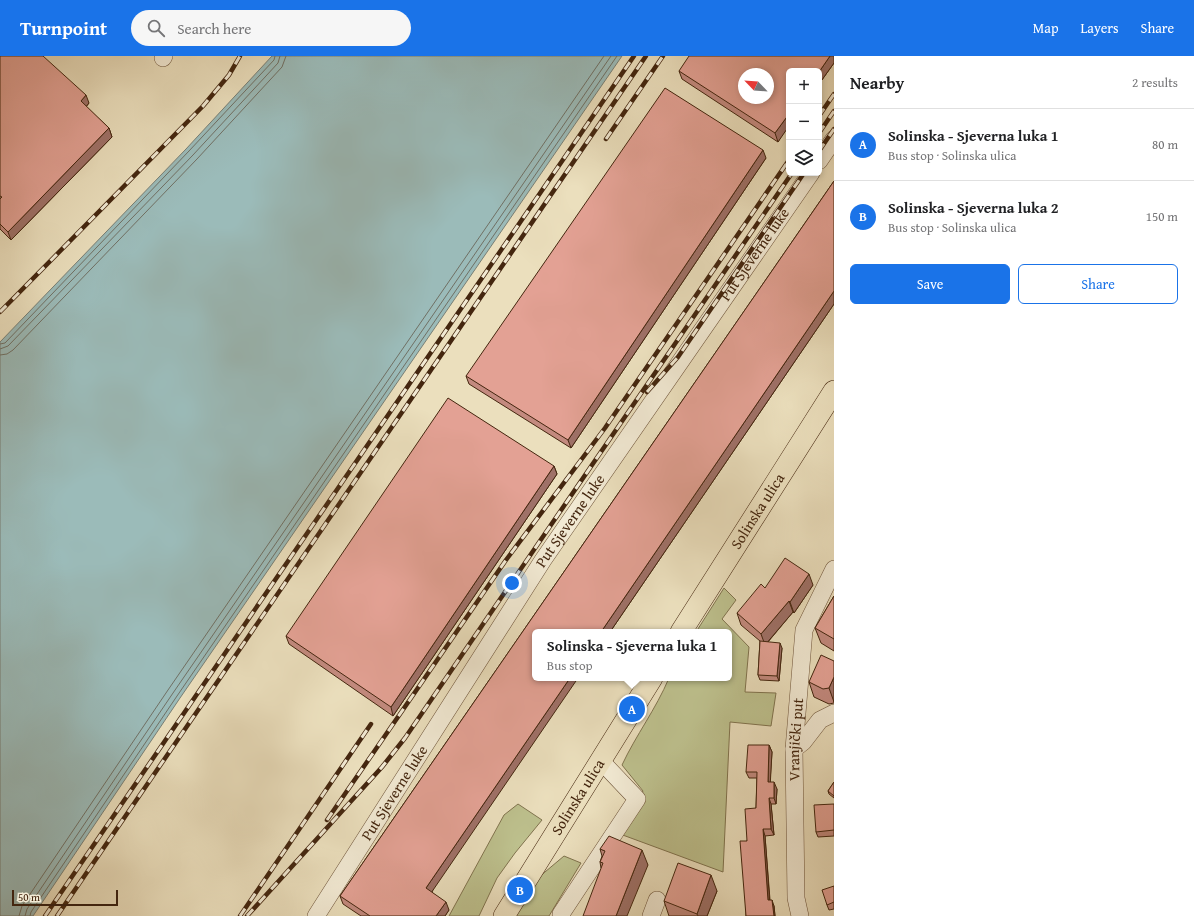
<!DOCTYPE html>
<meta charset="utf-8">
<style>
body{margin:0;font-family:"Gentium Book Plus",serif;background:#f6f6f6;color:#202124}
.controls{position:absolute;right:12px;top:12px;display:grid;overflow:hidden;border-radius:6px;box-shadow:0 2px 6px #0003}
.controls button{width:36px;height:36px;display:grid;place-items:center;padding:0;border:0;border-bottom:1px solid #e0e0e0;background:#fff;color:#202124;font:20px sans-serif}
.compass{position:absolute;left:738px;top:12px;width:36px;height:36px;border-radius:50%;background:#fff;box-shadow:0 2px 6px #0003;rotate:295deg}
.scale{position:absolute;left:12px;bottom:10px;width:106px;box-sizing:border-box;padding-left:4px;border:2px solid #44260f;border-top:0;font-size:11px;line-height:14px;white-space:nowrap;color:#44260f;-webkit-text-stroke:3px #f2ead4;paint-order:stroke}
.you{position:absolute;left:512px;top:527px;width:14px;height:14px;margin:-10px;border:3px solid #fff;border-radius:50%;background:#1a73e8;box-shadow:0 0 0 6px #1a73e833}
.badge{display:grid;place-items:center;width:26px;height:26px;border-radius:50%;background:#1a73e8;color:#fff;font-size:13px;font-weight:700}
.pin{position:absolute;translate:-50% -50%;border:2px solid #fff;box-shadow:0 1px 4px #0006}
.popup{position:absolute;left:532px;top:573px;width:200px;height:52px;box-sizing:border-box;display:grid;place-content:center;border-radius:6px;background:#fff;filter:drop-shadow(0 1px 3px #0005);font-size:13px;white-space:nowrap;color:#757577}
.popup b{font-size:15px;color:#202124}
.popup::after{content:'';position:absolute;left:50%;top:100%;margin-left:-8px;border:8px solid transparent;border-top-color:#fff}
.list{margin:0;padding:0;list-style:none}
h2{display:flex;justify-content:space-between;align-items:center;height:52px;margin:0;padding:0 16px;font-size:17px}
h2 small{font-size:13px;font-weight:400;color:#757577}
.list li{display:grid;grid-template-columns:26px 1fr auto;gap:12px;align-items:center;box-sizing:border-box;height:72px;padding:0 16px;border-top:1px solid #e0e0e0}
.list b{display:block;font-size:15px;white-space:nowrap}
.list p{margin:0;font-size:13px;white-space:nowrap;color:#757577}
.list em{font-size:13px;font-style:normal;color:#757577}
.actions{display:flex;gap:8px;padding:12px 16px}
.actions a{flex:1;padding:9px 0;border:1px solid #1a73e8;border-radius:6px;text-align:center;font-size:14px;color:#1a73e8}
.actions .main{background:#1a73e8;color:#fff}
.icon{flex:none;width:22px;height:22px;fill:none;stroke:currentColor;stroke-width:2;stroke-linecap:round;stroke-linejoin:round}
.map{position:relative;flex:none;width:834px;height:860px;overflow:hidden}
header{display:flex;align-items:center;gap:24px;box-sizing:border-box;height:56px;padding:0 20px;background:#1a73e8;color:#fff}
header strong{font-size:19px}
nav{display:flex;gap:22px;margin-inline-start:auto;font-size:14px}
.search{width:280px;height:36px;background:#f6f6f6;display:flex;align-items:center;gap:10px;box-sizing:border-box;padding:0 14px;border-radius:22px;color:#757577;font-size:15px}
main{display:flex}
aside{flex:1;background:#fff}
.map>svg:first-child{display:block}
.green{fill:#bdc08d;stroke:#80734e}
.water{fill:#9bbbb9;stroke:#787f75}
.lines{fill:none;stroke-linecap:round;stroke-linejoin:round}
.shore{stroke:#707064;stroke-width:1}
.minor-casing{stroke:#6e543a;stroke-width:18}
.major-casing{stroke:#44260f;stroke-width:22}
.minor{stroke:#f2ead4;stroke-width:17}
.major{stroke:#ebdfbd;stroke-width:21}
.rail-casing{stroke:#44260f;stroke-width:4.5}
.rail{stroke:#f2ead4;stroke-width:3;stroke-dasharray:9;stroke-linecap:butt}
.wall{fill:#c38a7f;stroke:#44260f}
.shaded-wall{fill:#9f7168;stroke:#44260f}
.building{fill:#e3a194;stroke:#44260f;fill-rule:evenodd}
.labels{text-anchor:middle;stroke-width:3;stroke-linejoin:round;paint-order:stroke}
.street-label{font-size:15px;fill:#44260f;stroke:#f2ead4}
</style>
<header>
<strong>Turnpoint</strong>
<div class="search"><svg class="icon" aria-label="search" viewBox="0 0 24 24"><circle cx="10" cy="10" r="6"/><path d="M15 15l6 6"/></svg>Search here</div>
<nav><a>Map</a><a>Layers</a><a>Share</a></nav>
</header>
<main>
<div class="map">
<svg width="834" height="860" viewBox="0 0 834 860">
<rect width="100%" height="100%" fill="#ebdfbd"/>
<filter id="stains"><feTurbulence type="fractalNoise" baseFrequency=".005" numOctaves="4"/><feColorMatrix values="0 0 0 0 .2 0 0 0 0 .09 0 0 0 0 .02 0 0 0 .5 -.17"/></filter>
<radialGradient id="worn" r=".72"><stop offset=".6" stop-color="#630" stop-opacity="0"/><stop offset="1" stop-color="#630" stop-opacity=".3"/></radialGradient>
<path class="green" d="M724,532L736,544L722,563L749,591L745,636L776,637L771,670L730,666L723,816L620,778L643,735L622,709C636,679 656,653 669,622H729V576H696Z
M518,748L542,764L515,797L497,822L479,860H449L504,759Z
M564,800L581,807L549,860H515L539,821Z"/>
<path class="water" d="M272,0H622L180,642L33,860H0V286L186,93Z"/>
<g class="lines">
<path class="shore" d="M0,288L5,287L189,95L274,4L275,0
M0,293L8,290L193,99L278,7L280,0
M0,299L7,298L13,294L197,103L282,11L286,0
M19,860L22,850L168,634L604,0
M25,860L27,853L173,637L611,0
M30,860L31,856L177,640L617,0"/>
<g class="minor-casing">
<g id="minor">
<path d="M163,2L164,0"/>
<path d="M819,105L834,83"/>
<path d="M794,693L803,686L820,664L834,657"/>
<path d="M561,858L637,743L600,704"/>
<path id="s1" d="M316,860L543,504L811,117"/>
<path d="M651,860L657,844"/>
<path id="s2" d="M800,860L796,842L794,693L804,574L834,513"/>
</g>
</g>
<g class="major-casing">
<g id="major">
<path id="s3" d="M681,576L834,335"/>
<path id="s4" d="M504,860L652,622"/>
</g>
</g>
<use href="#minor" class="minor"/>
<use href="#major" class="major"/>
<g class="rail-casing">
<path id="rail" d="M819,60L834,38
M819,77L834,55
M606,83L663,0
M819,95L834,73
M0,256L203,50L229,19L240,0
M647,336L678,301L804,117
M327,764L506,504L605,372L789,104
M45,860L634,0
M57,860L646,0
M240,860L371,668
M247,860L382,711L405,682L792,117"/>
</g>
<use href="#rail" class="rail"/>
</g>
<path class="wall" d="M0,0L89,47L86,51L109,72L112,81L11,184L0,173Z
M834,0V7L819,28V15L778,86L682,23L679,15Z
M766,102L571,392L469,328L466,320Z
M834,125V248L610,576H535L432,836L449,854L445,860H361L343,848L340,840Z
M554,410L557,418L393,660L289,588L286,580Z
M813,529L794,557L793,556L768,586L782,592L779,625L760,624L758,619L760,585L741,569L737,557L765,532Z
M834,540V595L821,587L815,572Z
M834,605V647L829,648L814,641L809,626Z
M769,689L772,696L770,726L777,733L776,748H771L774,779L765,780L770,844L774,850L775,860H746L747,785L756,752L757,722H749L746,716Z
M834,726V742L829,738L828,735Z
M834,748V780L818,781L816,776Z
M600,793L648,809L601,812L600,806L602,800Z
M834,830V853L829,854L827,849Z
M717,835L707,860H669L664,845Z"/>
<path class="shaded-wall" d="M830,0H834V7L819,28V16Z
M86,39L89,47L84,53L81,45Z
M789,58V70L778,86L775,77Z
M109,72L112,81L11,184L8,176Z
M763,94L766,102L571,392L568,384Z
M834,235V248L610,576H601Z
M554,410L557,418L393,660L391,651Z
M809,518L813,529L794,557L790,546Z
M789,545L793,556L765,589L761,578Z
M780,587L782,592L779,625L777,620Z
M834,621V646L829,632Z
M570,622H578L429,840L426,832Z
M769,689L772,696L770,732L768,726Z
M774,726L777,733L776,748L774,742Z
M769,742L771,748L774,779L771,773Z
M763,773L765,780L770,850L768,844Z
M642,794L648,809L627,860H616Z
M711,819L717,835L707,860H698L697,858Z
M772,844L774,850L775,860H774Z
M446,846L449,854L445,860H436Z"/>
<path class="building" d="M0,0H43L86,39L81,45L109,72L8,176L0,168V143L2,141L0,140Z
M689,0H830L819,16V15H789V58L775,77L679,15ZM744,18H768V42H744Z
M665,32L763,94L568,384L466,320Z
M834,125V235L601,576H535V622H570L426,832L446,846L436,860H370L340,840Z
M448,342L554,410L391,651L286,580Z
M785,502L809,518L790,546L789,545L761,578L737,557L761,528L765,532Z
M834,540V583L815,572Z
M760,585L780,587L777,620L758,619Z
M821,599L834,605V621L829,632L823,633L809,626Z
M748,689H769L768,726H774V742H769L771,773H763L768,844H772L774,860H746L740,785H747L745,753L756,752L757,716H746Z
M834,726V740L828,735Z
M834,748V774L816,776L814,749Z
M609,780L642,794L616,860H583L603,807L600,806L605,795L600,793Z
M678,807L711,819L697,858L664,845Z
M834,830V846L827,849L822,834Z"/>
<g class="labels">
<g class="street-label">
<text dy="5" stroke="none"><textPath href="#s1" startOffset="794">Put Sjeverne luke</textPath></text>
<text dy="5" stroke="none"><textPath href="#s3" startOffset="143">Solinska ulica</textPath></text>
<text dy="5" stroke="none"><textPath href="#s1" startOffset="470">Put Sjeverne luke</textPath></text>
<text dy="5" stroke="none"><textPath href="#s2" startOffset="177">Vranjički put</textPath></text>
<text dy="5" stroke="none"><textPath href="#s1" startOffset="146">Put Sjeverne luke</textPath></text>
<text dy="5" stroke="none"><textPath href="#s4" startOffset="140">Solinska ulica</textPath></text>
</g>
</g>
<rect width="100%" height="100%" filter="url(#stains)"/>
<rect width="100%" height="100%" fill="url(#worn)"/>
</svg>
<div class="controls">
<button>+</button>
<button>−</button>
<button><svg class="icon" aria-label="layers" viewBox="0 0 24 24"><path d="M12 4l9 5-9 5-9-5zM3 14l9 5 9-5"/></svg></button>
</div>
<svg class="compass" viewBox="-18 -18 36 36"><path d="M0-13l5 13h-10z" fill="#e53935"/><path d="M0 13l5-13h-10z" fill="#757577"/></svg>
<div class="scale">50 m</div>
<div class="you"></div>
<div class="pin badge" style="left:632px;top:653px">A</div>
<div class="popup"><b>Solinska - Sjeverna luka 1</b>Bus stop</div>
<div class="pin badge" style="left:520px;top:834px">B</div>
</div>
<aside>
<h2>Nearby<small>2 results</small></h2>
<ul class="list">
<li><span class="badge">A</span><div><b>Solinska - Sjeverna luka 1</b><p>Bus stop · Solinska ulica</p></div><em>80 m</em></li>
<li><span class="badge">B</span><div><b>Solinska - Sjeverna luka 2</b><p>Bus stop · Solinska ulica</p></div><em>150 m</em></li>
</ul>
<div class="actions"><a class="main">Save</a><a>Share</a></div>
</aside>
</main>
